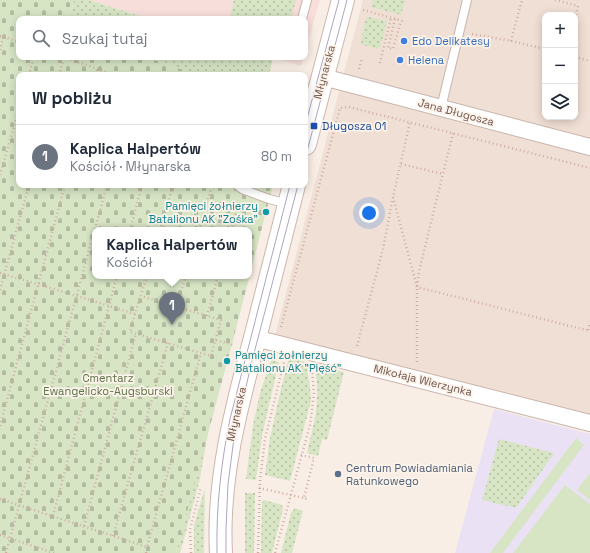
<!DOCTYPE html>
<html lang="pl">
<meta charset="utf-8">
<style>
body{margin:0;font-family:"Space Grotesk",sans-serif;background:#f2f2f3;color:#1f2937}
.controls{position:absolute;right:12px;top:12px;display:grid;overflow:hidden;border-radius:8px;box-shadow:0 2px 10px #0003}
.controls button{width:36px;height:36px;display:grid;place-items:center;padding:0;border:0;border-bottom:1px solid #e0e1e3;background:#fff;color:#1f2937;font:20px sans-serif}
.you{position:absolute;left:369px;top:213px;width:14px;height:14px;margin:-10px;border:3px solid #fff;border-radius:50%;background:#1a73e8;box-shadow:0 0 0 6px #1a73e833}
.badge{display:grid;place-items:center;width:26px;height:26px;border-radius:50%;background:#1a73e8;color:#fff;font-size:13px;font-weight:700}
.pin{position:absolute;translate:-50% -33px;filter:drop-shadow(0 1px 2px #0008)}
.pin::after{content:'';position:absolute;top:21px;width:14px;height:12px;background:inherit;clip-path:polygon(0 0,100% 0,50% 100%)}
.popup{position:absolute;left:92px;top:227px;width:160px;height:52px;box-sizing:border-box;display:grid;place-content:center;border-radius:8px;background:#fff;filter:drop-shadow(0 1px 3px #0005);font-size:13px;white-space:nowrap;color:#747a83}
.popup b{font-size:15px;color:#1f2937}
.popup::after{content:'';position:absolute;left:50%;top:100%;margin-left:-8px;border:8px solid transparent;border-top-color:#fff}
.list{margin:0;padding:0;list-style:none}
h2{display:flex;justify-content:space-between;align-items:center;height:52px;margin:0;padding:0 16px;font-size:17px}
h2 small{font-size:13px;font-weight:400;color:#747a83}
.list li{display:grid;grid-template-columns:26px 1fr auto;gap:12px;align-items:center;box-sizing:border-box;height:64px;padding:0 16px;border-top:1px solid #e0e1e3}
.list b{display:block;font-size:15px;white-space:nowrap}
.list p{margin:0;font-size:13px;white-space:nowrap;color:#747a83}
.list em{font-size:13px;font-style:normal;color:#747a83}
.icon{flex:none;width:22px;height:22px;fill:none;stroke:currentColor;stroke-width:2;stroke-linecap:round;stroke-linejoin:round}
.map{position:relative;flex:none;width:590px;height:553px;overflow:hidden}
.search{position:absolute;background:#fff;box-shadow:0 2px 10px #0003;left:16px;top:16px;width:292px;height:44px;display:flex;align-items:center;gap:10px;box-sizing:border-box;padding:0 14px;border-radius:8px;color:#747a83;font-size:15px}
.panel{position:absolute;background:#fff;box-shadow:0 2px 10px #0003;left:16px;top:72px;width:292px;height:116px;border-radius:8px}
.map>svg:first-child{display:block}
.residential{fill:#f0dfd4;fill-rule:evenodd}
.commercial{fill:#f8deda}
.education{fill:#ebe1f5}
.grass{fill:url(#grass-dots)}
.cemetery{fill:url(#cemetery-stones);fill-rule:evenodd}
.garden{fill:#d7e5c5}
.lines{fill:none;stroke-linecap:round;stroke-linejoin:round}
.lane-casing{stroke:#c8b5ac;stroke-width:10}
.street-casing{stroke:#c8b5ac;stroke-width:18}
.secondary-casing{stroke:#cdb6ad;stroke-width:24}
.path{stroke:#cfaea3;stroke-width:2.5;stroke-dasharray:1 3;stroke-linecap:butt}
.lane{stroke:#fff;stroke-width:8}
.street{stroke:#fff;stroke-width:16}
.secondary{stroke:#fff;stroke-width:22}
.tram{stroke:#b0a5c1;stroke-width:1}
.shop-dot{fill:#3f7fe0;stroke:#fcf3ea;stroke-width:1.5}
.transit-dot{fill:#1a4fb4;stroke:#fcf3ea;stroke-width:1.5}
.culture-dot{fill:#0f9aa8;stroke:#fcf3ea;stroke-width:1.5}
.service-dot{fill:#5c6f8a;stroke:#fcf3ea;stroke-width:1.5}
.labels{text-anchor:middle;stroke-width:3.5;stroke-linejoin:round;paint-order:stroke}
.shop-label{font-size:11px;fill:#366cbe;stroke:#fcf3ea;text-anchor:start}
.street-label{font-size:11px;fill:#6e544d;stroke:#fcf3ea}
.transit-label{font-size:11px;fill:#164399;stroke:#fcf3ea;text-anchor:start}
.culture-label{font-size:11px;fill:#0d838f;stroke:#fcf3ea;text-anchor:end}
.park-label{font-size:11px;fill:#5b7347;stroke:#fcf3ea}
.service-label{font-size:11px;fill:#4e5e75;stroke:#fcf3ea;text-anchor:start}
</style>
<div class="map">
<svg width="590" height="553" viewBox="0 0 590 553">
<defs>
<pattern id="grass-dots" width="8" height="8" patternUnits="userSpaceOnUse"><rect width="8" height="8" fill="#d7e5c5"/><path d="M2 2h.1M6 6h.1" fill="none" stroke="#b3bca2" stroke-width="1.8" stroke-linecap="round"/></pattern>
<pattern id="cemetery-stones" width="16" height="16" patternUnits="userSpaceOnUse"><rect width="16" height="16" fill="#d7e5c5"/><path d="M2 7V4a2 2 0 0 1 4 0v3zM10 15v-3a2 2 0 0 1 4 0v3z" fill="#b3bca2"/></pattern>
</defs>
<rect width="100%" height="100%" fill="#f9eee5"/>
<path class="residential" d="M363,0H590V419L274,339ZM545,15H575V117H545Z"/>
<path class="commercial" d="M89,0H320L305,52V19H150Z
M272,57H304L301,66Z"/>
<path class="education" d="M494,409L590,434V553H455Z"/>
<path class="grass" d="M74,0H89L150,19H69Z
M234,0H296L291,19H234L230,17Z
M373,0H405L401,15L371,7Z
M369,17L387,21L380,49L362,45L361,41L366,18Z
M145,57H273L269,75H198Z
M289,357L304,361L307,368L310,387L311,401L290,481L265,475L270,438L280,393Z
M271,360L279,362L262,436L256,480L246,479L253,425L260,393Z
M314,365L344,372L327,440L322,439L318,456L307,453C311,434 317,415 317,396C318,386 316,375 314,365Z
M209,427L199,483L181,550L180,553H176Z
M499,439L554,453L516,508L482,500Z
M205,488L204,553H194V525Z
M245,493H255L254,553H245Z
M264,500L282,505L283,509L272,553H261L262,502Z
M295,508L303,511L292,553H281L291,513Z"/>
<path class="cemetery" d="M0,0H74L69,19H19V57H145L198,75H19V185H273L232,344L176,553H0ZM95,230H249V276H95Z"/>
<path class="garden" d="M576,438L584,445L503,553H490Z
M590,473V500L577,490Z
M565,485L590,504V553H513Z"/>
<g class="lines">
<g class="lane-casing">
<path id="lane" d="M302,19L307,0
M441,108L467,0
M237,185L242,189L269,199L289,204"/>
</g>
<g class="street-casing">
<path id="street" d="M323,77L590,147
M255,338L590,423"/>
</g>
<g class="secondary-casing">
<path id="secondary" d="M305,144L343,0
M221,553C217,480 236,408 255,338C268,287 281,236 294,185"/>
</g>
<path class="path" d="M555,0L578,6L575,21
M363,10L403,21
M395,19L388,48L393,49L401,21
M472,34L511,41L545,49
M0,36L19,42
M511,41L522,0
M0,50L3,37
M63,57L115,75
M575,57L590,61
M380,63L391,18
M359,69L362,58
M29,75L34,57
M59,75L64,57
M96,75L97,69
M401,164L443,174
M0,175L19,109
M393,197L417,287L590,331
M130,230L142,185
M160,230L173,185
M199,230L212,185
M231,230L239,202
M0,273L77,296L135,314L147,276
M0,290L29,185
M176,307L186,276
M135,314L130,332L211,356L221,320L141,296
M207,316L218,276
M281,327L340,108L349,107L590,168
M588,330L590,322
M216,340L233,345
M357,346L383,249L393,197L410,122
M417,362V287L419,271L453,133
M0,426L65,185
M301,455L314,458L304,498L307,499
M259,488L304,498
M0,499L147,547L201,353
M53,516L117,276
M84,526L136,333
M0,535L54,553
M113,536L168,343
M6,553L107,185
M146,553L147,547
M191,553L190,530L201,487
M258,553L260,480L265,439L284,362
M275,553L310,425L314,394L312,370"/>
<use href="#lane" class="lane"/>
<use href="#street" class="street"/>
<use href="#secondary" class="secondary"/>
<path class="tram" d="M305,126L339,0
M305,159L347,0
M217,553C216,508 221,463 230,419L290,185
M226,553V529L228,484L234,438L252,361L298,185"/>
</g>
<g class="shop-dot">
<circle cx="404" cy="41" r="4"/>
<circle cx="400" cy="60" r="4"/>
</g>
<rect class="transit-dot" x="310" y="122" width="8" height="8" rx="2"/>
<g class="culture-dot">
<circle cx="266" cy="212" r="4"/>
<circle cx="227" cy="361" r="4"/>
</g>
<circle class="service-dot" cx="338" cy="474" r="4"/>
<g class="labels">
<g class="shop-label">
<text x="412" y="45">Edo Delikatesy</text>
<text x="408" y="64">Helena</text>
</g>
<g class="street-label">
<text transform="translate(324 72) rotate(-75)" y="4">Młynarska</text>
<text transform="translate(456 112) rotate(15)" y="4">Jana Długosza</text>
<text transform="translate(423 380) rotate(14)" y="4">Mikołaja Wierzynka</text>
<text transform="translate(236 414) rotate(-77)" y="4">Młynarska</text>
</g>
<g class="transit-label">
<text x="322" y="130">Długosza 01</text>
</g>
<g class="culture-label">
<text x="258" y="210">Pamięci żołnierzy<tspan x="258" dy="13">Batalionu AK "Zośka"</tspan></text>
<text x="235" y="359" text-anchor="start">Pamięci żołnierzy<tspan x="235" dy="13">Batalionu AK "Pięść"</tspan></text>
</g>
<g class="park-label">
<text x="108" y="382">Cmentarz<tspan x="108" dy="13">Ewangelicko-Augsburski</tspan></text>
</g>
<g class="service-label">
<text x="346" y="472">Centrum Powiadamiania<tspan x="346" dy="13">Ratunkowego</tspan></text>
</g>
</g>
</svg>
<div class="controls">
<button>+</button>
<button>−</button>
<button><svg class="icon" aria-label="layers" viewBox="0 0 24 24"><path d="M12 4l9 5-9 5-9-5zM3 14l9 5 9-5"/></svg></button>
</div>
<div class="you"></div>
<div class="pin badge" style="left:172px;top:325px;background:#6b7280">1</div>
<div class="popup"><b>Kaplica Halpertów</b>Kościół</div>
<div class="search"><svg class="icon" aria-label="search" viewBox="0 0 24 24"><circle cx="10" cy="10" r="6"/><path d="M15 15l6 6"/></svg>Szukaj tutaj</div>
<section class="panel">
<h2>W pobliżu<small></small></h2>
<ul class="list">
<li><span class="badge" style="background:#6b7280">1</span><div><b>Kaplica Halpertów</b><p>Kościół · Młynarska</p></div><em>80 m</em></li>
</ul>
</section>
</div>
